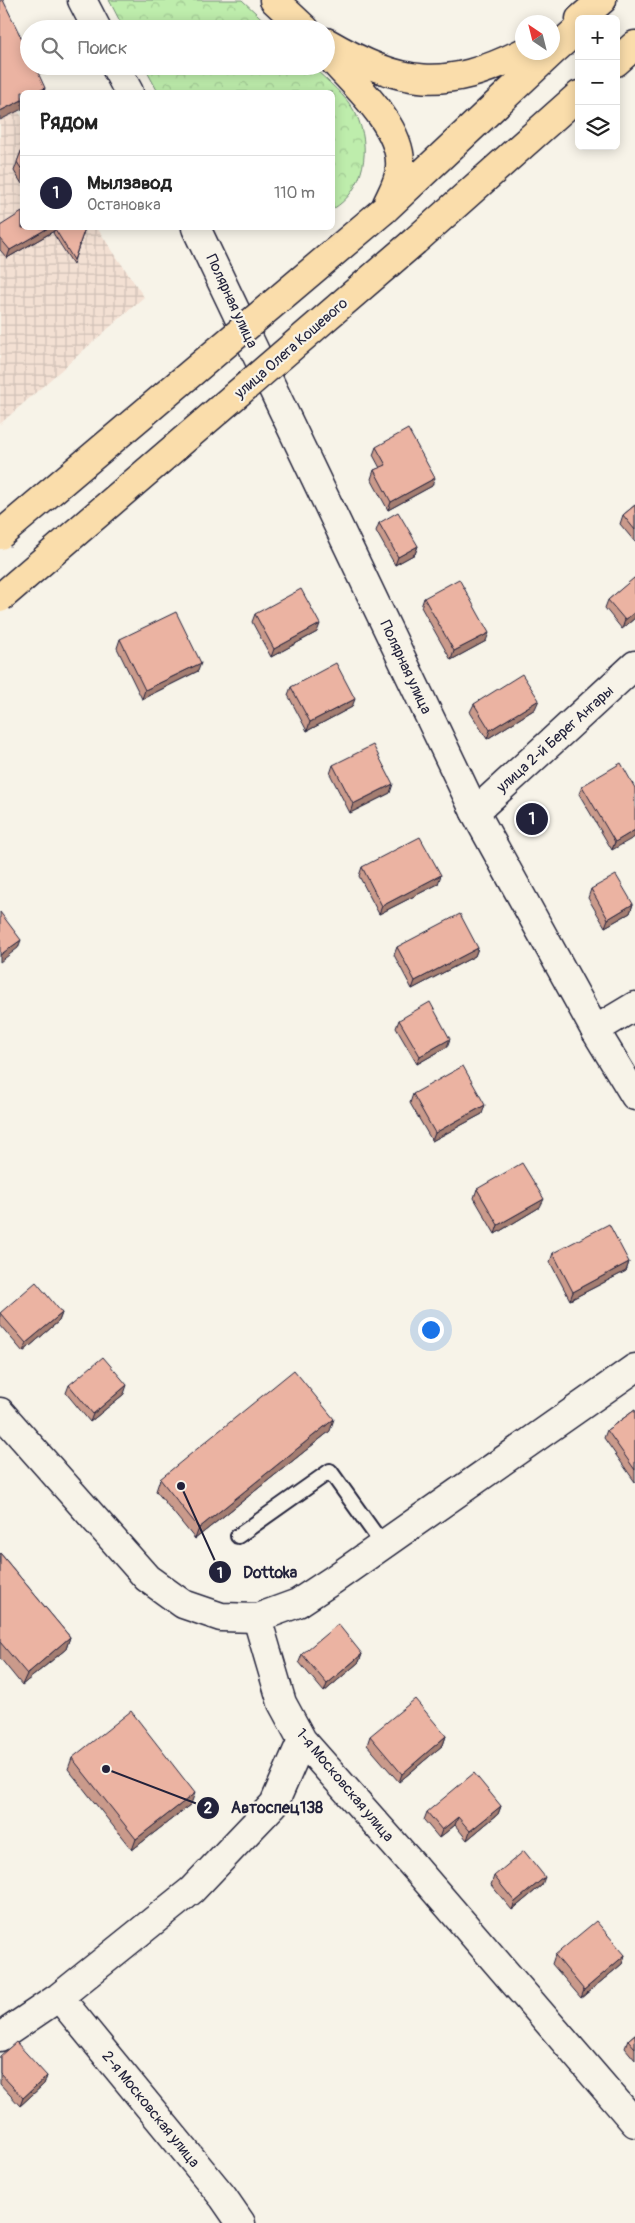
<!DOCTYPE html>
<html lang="ru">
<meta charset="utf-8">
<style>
body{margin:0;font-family:Pangolin,sans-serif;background:#f2f2f2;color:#222}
.controls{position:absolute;right:15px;top:15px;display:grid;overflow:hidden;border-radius:8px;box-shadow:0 2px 12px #0003}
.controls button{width:45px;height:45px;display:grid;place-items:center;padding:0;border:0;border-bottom:1px solid #e0e0e0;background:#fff;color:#222;font:25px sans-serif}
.compass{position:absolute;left:515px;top:15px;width:45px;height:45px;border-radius:50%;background:#fff;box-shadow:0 2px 12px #0003;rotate:325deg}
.you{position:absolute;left:430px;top:1329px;width:18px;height:18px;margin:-12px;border:4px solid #fff;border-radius:50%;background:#1a73e8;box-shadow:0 0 0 8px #1a73e833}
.badge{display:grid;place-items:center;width:32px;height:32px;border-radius:50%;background:#22223b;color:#fff;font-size:16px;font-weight:700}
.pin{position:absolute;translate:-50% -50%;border:2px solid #fff;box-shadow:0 1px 5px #0006}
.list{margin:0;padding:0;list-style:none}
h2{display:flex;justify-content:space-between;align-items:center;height:65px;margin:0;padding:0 20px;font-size:21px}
h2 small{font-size:16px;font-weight:400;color:#767676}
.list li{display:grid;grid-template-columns:32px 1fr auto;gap:15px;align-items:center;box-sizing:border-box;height:75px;padding:0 20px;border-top:1px solid #e0e0e0}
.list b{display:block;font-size:19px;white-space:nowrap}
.list p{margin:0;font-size:16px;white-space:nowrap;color:#767676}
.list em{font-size:16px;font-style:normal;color:#767676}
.icon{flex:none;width:28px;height:28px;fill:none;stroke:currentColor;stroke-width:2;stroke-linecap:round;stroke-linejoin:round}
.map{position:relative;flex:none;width:635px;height:2223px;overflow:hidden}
.search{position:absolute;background:#fff;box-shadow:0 2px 12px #0003;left:20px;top:20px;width:315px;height:55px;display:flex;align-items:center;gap:12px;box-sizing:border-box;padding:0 18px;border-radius:28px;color:#767676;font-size:19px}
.panel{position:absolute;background:#fff;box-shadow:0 2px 12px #0003;left:20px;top:90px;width:315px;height:140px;border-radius:8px}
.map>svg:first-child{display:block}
.industrial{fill:url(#industrial-grid)}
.forest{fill:url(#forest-crowns);stroke:#708874}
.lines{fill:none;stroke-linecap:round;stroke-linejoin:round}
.lane-casing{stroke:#22223b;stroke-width:18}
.street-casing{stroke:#22223b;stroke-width:31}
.secondary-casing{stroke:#22223b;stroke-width:31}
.primary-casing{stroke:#22223b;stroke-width:31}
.lane{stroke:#f7f3e8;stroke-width:14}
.street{stroke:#f7f3e8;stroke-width:28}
.secondary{stroke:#f7f3e8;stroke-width:28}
.primary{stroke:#faddab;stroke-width:28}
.primary-bridge-casing{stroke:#22223b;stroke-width:31;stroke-linecap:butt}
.primary-bridge{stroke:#faddab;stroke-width:28}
.wall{fill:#ca9a8b;stroke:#22223b}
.shaded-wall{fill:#a47d71;stroke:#22223b}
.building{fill:#ebb3a2;stroke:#22223b}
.labels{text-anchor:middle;stroke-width:4.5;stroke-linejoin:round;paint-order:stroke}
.street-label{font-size:15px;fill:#22223b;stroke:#f7f3e8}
.leader{fill:none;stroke:#22223b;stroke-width:2}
.callout-dot{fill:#22223b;stroke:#f7f3e8;stroke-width:2}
.mark-label{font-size:15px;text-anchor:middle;font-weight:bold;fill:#fff}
.callout-label{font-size:16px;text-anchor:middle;font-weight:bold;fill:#22223b;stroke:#f7f3e8;stroke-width:4.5;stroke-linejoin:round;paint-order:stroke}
</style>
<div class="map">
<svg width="635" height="2223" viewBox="0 0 635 2223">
<defs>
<pattern id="industrial-grid" width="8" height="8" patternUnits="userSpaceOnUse" patternTransform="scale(1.25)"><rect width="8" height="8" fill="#f3e0d3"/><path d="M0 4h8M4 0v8" fill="none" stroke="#d0c0b6"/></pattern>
<pattern id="forest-crowns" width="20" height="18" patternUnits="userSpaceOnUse" patternTransform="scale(1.25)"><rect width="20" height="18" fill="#beedac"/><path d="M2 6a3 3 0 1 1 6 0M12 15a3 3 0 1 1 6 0" fill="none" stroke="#a3cb95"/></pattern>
</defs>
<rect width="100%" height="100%" fill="#f7f3e8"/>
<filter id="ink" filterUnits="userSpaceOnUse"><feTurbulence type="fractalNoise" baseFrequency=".02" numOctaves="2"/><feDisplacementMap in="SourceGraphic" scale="10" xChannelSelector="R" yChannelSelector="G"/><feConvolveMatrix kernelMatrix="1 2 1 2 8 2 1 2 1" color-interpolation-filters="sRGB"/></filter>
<g filter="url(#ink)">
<path class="industrial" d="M0,84L22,117V228H97L144,297L0,424Z"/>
<path class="forest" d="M109,0H242L273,29H124Z
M144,66H312C327,81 346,95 356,114C372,147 365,190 333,209L332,92H158Z"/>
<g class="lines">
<g class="lane-casing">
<path id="lane" d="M238,1536L330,1471L383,1545"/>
</g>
<g class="street-casing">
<path id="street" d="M475,812L635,665
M595,1030L635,1006
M257,1618L282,1703L302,1740L418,1871L635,2123
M59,1997L223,2197L241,2223
M0,2037L59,1997L192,1890L274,1804L302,1740"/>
</g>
<g class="secondary-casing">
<path id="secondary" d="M82,0L97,29
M115,66L129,92
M196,228L475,812L595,1030L635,1096
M0,1412L147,1578L183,1604L221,1617L257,1618L298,1603L333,1580L635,1368"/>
</g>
<g class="primary-casing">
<path id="primary" d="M274,0L305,29
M580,19L602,0
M326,42C402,86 444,92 524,52
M552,52L579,28
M326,53C352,82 403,126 400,167C400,180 392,193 387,204
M616,62L635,45
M384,210L552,52
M415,241L579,95"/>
</g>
<use href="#lane" class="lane"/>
<use href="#street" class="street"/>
<use href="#secondary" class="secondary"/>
<use href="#primary" class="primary"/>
<g class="primary-bridge-casing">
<path id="primary-bridge" d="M0,535L384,210
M0,598L415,241"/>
</g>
<use href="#primary-bridge" class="primary-bridge"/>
</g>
<path class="wall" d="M22,149V184L14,171Z
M0,226L85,228L73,264L53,233L54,231L7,258L0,250Z
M376,447L432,486L388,510L371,479L374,470L380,468L373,455Z
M635,505V542L620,524L623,515Z
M379,523L418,546L415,554L395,565L376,531Z
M635,578V618L622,629L605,608L608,600Z
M424,598L486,641L451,660L421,607Z
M255,614L317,632L271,657L252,622Z
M120,639L198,671L142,699L117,648Z
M291,687L352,707L307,731L288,695Z
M474,704L535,709L487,739L470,712Z
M333,765L390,793L350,813L330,774Z
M582,786L635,788L612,850L579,794Z
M362,867L438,884L379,914L359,876Z
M591,889L633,904L630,913L605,927L588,898Z
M397,947L478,948L475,956L412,989L394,955Z
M399,1020L447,1047L417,1064L396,1028Z
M413,1094L482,1114L432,1141L410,1103Z
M477,1189L540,1207L495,1234L474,1198Z
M553,1253L629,1262L626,1271L570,1300L550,1262Z
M0,1313H62L59,1321L23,1352L0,1325Z
M69,1385L124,1394L90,1422L66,1393Z
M635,1410V1482L604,1438L607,1430Z
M330,1431L195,1539L156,1491L160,1479Z
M0,1553L70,1637L66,1649L22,1685L0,1658Z
M302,1654H362L359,1662L324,1692L299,1662Z
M370,1736H446L443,1745L399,1782L367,1745Z
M72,1758L191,1804L132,1850L68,1769Z
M501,1806L498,1814L467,1840L455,1825L439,1838L424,1820L427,1812Z
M494,1876L542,1885L512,1910L491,1885Z
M555,1955H625L622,1964L581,1998L552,1964Z
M635,2034V2060L625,2048L628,2040Z
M0,2056L47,2076L44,2084L20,2106L0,2084Z"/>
<path class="shaded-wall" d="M45,88L44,92H37Z
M22,100V109L0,120V111Z
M48,228H60L55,229L54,231L7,258L10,250Z
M435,478L432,486L388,510L391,502Z
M418,546L415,554L395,565L398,557Z
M635,612V618L622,629L625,620Z
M320,624L317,632L271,657L274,649Z
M489,633L486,641L451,660L454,651Z
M201,663L198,671L142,699L145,690Z
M355,699L352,707L307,731L310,722Z
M539,700L535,709L487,739L490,730Z
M393,784L390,793L350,813L353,804Z
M635,830V837L612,850L615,842Z
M441,875L438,884L379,914L382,906Z
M633,904L630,913L605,927L608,919Z
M21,940L18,948L0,962V955Z
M478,948L475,956L412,989L415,981Z
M450,1039L447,1047L417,1064L420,1056Z
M485,1105L482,1114L432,1141L435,1133Z
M544,1199L540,1207L495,1234L498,1225Z
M629,1262L626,1271L570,1300L573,1292Z
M62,1313L59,1321L23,1352L26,1343Z
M127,1385L124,1394L90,1422L93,1414Z
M334,1419L330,1431L195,1539L199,1528Z
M70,1637L66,1649L22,1685L27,1674Z
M362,1654L359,1662L324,1692L327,1684Z
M446,1736L443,1745L399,1782L402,1774Z
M195,1793L191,1804L132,1850L136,1839Z
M501,1806L498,1814L467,1840L470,1831Z
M458,1817L455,1825L439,1838L442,1830Z
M545,1877L542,1885L512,1910L515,1902Z
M625,1955L622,1964L581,1998L584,1990Z
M47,2076L44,2084L20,2106L23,2098Z"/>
<path class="building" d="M0,0H3L29,54V66H35L45,88L37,92H22V100L0,111Z
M22,149V170L17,162Z
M22,212V228H48L10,250L0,238V226Z
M57,228H85L74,260L55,229Z
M408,429L435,478L391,502L374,470L386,465L376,447Z
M635,505V530L623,515Z
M398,512L418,546L398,557L379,523Z
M634,578H635V612L625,620L608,600Z
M459,579L489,633L454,651L424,598Z
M301,589L320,624L274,649L255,614Z
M176,612L201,663L145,690L120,639Z
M336,663L355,699L310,722L291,687Z
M522,674L539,700L490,730L474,704Z
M373,745L393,784L353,804L333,765Z
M621,763L635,788V830L615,842L582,786Z
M420,837L441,875L382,906L362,867Z
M616,875L633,904L608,919L591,889Z
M0,912L21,940L0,955Z
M460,914L478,948L415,981L397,947Z
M430,1002L450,1039L420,1056L399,1020Z
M463,1066L485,1105L435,1133L413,1094Z
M522,1163L544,1199L498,1225L477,1189Z
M609,1224L629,1262L573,1292L553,1253Z
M36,1282L62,1313L26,1343L0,1313Z
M103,1357L127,1385L93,1414L69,1385Z
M294,1370L334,1419L199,1528L160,1479Z
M635,1410V1470L607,1430Z
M0,1553L70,1637L27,1674L0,1642Z
M338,1624L362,1654L327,1684L302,1654Z
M415,1699L446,1736L402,1774L370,1736Z
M131,1711L195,1793L136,1839L72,1758Z
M474,1773L501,1806L470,1831L458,1817L442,1830L427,1812Z
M524,1851L545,1877L515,1902L494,1876Z
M596,1921L625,1955L584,1990L555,1955Z
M635,2034V2048L628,2040Z
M16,2042L47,2076L23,2098L0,2073V2056Z"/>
</g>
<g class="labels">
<g class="street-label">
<text transform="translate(232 301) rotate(65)" y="5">Полярная улица</text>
<text transform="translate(291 348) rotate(-41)" y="5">улица Олега Кошевого</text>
<text transform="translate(406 667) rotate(65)" y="5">Полярная улица</text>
<text transform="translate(555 739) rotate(-42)" y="5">улица 2-й Берег Ангары</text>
<text transform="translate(345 1785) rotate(50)" y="5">1-я Московская улица</text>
<text transform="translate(151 2109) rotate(51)" y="5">2-я Московская улица</text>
</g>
</g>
<path class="leader" d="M181 1486L220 1572M106 1769L208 1808"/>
<g class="callout-dot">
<circle cx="181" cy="1486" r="5"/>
<circle cx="106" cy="1769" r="5"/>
<circle cx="220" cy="1572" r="12"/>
<circle cx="208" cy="1808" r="12"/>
</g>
<g class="mark-label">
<text x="220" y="1578">1</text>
<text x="208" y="1813">2</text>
</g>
<g class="callout-label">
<text x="270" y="1578">Dottoka</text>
<text x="277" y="1813">Автоспец138</text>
</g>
</svg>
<div class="controls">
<button>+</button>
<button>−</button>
<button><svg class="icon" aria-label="layers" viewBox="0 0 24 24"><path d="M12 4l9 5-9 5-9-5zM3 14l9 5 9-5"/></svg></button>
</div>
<svg class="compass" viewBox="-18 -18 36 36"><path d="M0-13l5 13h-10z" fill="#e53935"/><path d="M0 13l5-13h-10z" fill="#767676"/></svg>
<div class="you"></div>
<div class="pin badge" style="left:532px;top:819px">1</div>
<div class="search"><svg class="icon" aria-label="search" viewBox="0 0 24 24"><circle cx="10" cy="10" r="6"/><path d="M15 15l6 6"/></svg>Поиск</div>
<section class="panel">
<h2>Рядом<small></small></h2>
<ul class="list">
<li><span class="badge">1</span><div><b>Мылзавод</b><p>Остановка</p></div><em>110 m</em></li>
</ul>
</section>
</div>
